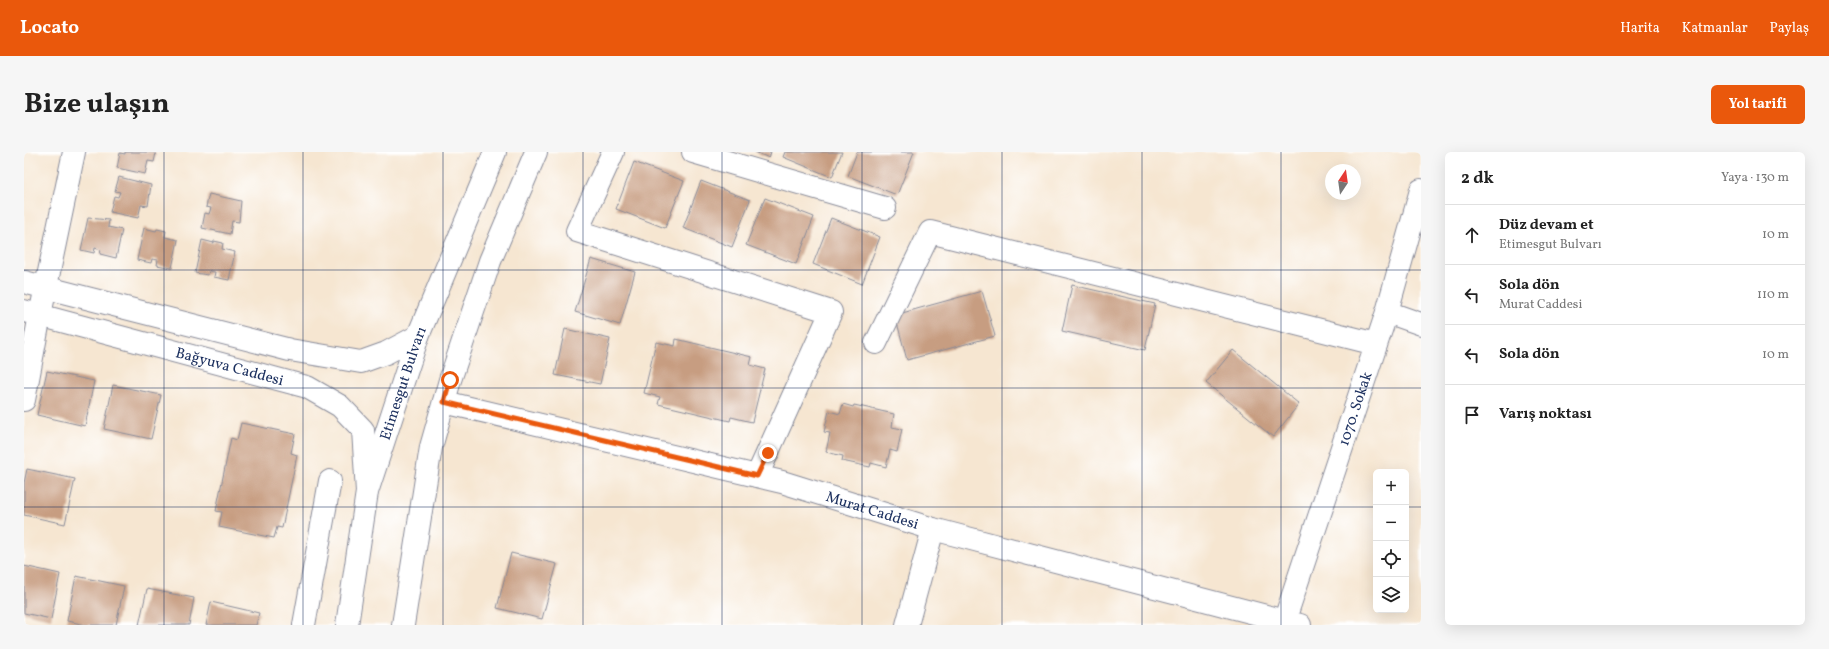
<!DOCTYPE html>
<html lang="tr">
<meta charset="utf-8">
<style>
body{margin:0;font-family:Vollkorn,serif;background:#f6f6f6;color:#222}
.controls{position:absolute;right:12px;bottom:12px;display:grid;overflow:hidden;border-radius:6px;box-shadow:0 4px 16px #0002}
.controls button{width:36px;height:36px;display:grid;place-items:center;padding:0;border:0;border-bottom:1px solid #e0e0e0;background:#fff;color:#222;font:20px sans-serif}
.compass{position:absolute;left:1301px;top:12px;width:36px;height:36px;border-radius:50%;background:#fff;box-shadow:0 4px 16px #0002;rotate:13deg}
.stop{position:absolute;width:12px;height:12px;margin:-9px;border:3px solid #ea580c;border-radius:50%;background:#fff}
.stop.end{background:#ea580c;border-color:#fff;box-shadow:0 1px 4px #0008}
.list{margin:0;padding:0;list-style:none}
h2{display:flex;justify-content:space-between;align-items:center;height:52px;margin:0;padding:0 16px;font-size:17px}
h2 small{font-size:13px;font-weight:400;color:#767676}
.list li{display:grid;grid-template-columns:26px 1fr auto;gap:12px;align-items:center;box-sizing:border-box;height:60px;padding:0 16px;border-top:1px solid #e0e0e0}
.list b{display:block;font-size:15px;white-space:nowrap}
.list p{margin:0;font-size:13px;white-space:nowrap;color:#767676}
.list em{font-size:13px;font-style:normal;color:#767676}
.icon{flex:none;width:22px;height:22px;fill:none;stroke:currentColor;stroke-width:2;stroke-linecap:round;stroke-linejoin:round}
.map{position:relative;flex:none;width:1397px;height:473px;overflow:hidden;border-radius:6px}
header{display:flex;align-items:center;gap:24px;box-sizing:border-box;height:56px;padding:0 20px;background:#ea580c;color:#fff}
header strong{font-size:19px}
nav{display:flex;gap:22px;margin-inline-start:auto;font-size:14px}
.intro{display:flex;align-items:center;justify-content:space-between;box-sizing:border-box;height:96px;padding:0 24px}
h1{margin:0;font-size:28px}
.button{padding:10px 18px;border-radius:6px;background:#ea580c;color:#fff;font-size:14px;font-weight:700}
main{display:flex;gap:24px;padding:0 24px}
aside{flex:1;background:#fff;border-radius:6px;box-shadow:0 4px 16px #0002}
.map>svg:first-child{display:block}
.building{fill:#c79d81}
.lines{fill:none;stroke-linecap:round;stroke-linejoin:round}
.minor-casing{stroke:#888a98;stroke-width:24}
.major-casing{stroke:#888a98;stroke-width:24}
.minor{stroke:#fff;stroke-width:22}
.major{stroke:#fff;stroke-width:22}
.route{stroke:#ea580c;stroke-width:5}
.grid{fill:none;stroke:#1b2f5e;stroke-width:1;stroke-opacity:0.55}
.labels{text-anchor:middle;stroke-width:4;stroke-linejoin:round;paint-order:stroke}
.street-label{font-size:15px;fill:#1b2f5e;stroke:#fff}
</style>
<header>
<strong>Locato</strong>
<nav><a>Harita</a><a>Katmanlar</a><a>Paylaş</a></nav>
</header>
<div class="intro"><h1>Bize ulaşın</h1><a class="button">Yol tarifi</a></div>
<main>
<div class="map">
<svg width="1397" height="473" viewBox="0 0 1397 473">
<rect width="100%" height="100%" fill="#fff"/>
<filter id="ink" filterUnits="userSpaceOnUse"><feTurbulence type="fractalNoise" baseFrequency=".025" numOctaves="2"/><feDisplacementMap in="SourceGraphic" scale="8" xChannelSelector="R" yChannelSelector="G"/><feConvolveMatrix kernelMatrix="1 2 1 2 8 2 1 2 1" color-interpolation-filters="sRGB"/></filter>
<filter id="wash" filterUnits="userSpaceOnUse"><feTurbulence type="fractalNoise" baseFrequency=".012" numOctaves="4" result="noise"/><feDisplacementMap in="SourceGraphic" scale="16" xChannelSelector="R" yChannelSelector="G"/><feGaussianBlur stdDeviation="0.9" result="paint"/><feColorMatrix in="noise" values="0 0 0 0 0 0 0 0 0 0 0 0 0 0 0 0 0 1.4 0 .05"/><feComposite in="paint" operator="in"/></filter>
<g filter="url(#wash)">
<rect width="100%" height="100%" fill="#f6e6d1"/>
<g id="blocks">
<path class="building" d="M101,0H129L132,1L130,10L124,9L121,22L93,16L96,1L101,2Z
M731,0H747L745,6Z
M761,0H818L808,25L759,5Z
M833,0H890L873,43L824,24Z
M610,10L660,29L641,76L592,57Z
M95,25L127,33L124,54L117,53L114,66L86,60L90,44L94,45L96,40L91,39Z
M677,29L726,48L708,95L659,76Z
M185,42L217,49L215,70L208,69L206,82L178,76L181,61L185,62L187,56L182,55Z
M741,46L790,65L772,112L722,93Z
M64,66L85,68L84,75L98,78L92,106L76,102L77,98L71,96L70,101L57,98Z
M807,66L856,85L838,132L789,112Z
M120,76L132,79L133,77L142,79L141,85L154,88L148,116L133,113L134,108L128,107L127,111L113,108Z
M178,88L190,91V89L199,91L198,97L211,100L205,128L190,125L191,120L185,119L184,123L171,121Z
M567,107L611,120L596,173L551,160Z
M1048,133L1131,152L1121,198L1038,179Z
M958,139L971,184L883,208L871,163Z
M541,177L586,187L576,232L531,223Z
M652,187L728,205L726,213L741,217L728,270L707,265L706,269L634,252L636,245L620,241L632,190L651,194Z
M1209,198L1275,252L1249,285L1182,231Z
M23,219L70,229L61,274L13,263Z
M89,233L137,243L127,287L80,277Z
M819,252L829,255L830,253L870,262L868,275L878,277L873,300L866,298L862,315L847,311L846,315L818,309L819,304L802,300L806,281L800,280L805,259L816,262Z
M217,271L271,282L267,301L273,303L258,376L253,375L250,386L195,375L198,360L192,359L207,286L213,288Z
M3,317L51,327L41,372L0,363V331Z
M487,401L533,412L518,467L473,456Z
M0,414L36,422L27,467L0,461Z
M52,424L100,434L92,473H62L43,469Z
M123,437L170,446L165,473H115Z
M187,450L235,461L232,473H182Z"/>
</g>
</g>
<g filter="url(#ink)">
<use href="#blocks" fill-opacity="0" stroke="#888a98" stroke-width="1"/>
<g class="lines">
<g class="minor-casing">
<g id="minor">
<path d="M589,0L553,79L807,160L733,324"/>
<path d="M669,0L861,56"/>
<path d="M0,130L266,198L337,210L362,201L394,184"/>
<path id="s1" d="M0,159L283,235L316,254L339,278L343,340"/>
<path d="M1363,160L1397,172"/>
<path d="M852,191L906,80L1352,192"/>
<path d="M0,248L16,163L50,0"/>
<path id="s2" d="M420,250L758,330L909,377L1276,473"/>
<path d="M280,473L306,329"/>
<path d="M883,473L909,377"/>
<path id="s3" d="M1259,473L1363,160L1397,38"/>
</g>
</g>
<g class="major-casing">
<g id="major">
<path id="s4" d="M323,473L343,340L394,184L471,0"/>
<path d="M379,473L407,295L426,228L466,109L512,0"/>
</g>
</g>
<use href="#minor" class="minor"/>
<use href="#major" class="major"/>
</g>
</g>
<g class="lines" filter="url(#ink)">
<path class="route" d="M426,228L420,250L733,324L744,301"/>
</g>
<path class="grid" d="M140,0V473M279,0V473M419,0V473M559,0V473M698,0V473M838,0V473M978,0V473M1118,0V473M1257,0V473M0,118H1397M0,236H1397M0,355H1352M1382,355H1397"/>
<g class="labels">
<g class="street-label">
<text dy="5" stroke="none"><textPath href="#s1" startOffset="213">Bağyuva Caddesi</textPath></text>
<text dy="5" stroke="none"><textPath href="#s4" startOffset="249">Etimesgut Bulvarı</textPath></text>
<text dy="5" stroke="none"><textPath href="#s3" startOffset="228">1070. Sokak</textPath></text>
<text dy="5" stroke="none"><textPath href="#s2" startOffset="442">Murat Caddesi</textPath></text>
</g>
</g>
</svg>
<div class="controls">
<button>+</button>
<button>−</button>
<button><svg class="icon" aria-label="locate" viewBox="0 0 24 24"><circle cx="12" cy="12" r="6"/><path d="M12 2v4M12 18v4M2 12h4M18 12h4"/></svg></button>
<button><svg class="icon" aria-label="layers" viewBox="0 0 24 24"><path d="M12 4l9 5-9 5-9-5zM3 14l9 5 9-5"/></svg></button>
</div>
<svg class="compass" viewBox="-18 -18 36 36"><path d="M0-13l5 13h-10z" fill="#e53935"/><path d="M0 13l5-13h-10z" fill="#767676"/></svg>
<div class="stop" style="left:426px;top:228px"></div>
<div class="stop end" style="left:744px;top:301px"></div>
</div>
<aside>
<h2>2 dk<small>Yaya · 130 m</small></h2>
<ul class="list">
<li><svg class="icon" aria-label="ahead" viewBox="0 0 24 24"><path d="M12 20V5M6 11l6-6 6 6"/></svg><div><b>Düz devam et</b><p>Etimesgut Bulvarı</p></div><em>10 m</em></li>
<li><svg class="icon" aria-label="left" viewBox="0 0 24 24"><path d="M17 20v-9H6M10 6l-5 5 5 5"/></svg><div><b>Sola dön</b><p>Murat Caddesi</p></div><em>110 m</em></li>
<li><svg class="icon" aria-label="left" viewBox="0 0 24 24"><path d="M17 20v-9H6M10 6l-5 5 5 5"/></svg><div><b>Sola dön</b></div><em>10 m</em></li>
<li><svg class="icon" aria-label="arrive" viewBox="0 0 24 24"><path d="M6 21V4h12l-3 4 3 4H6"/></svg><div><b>Varış noktası</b></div></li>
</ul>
</aside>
</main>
